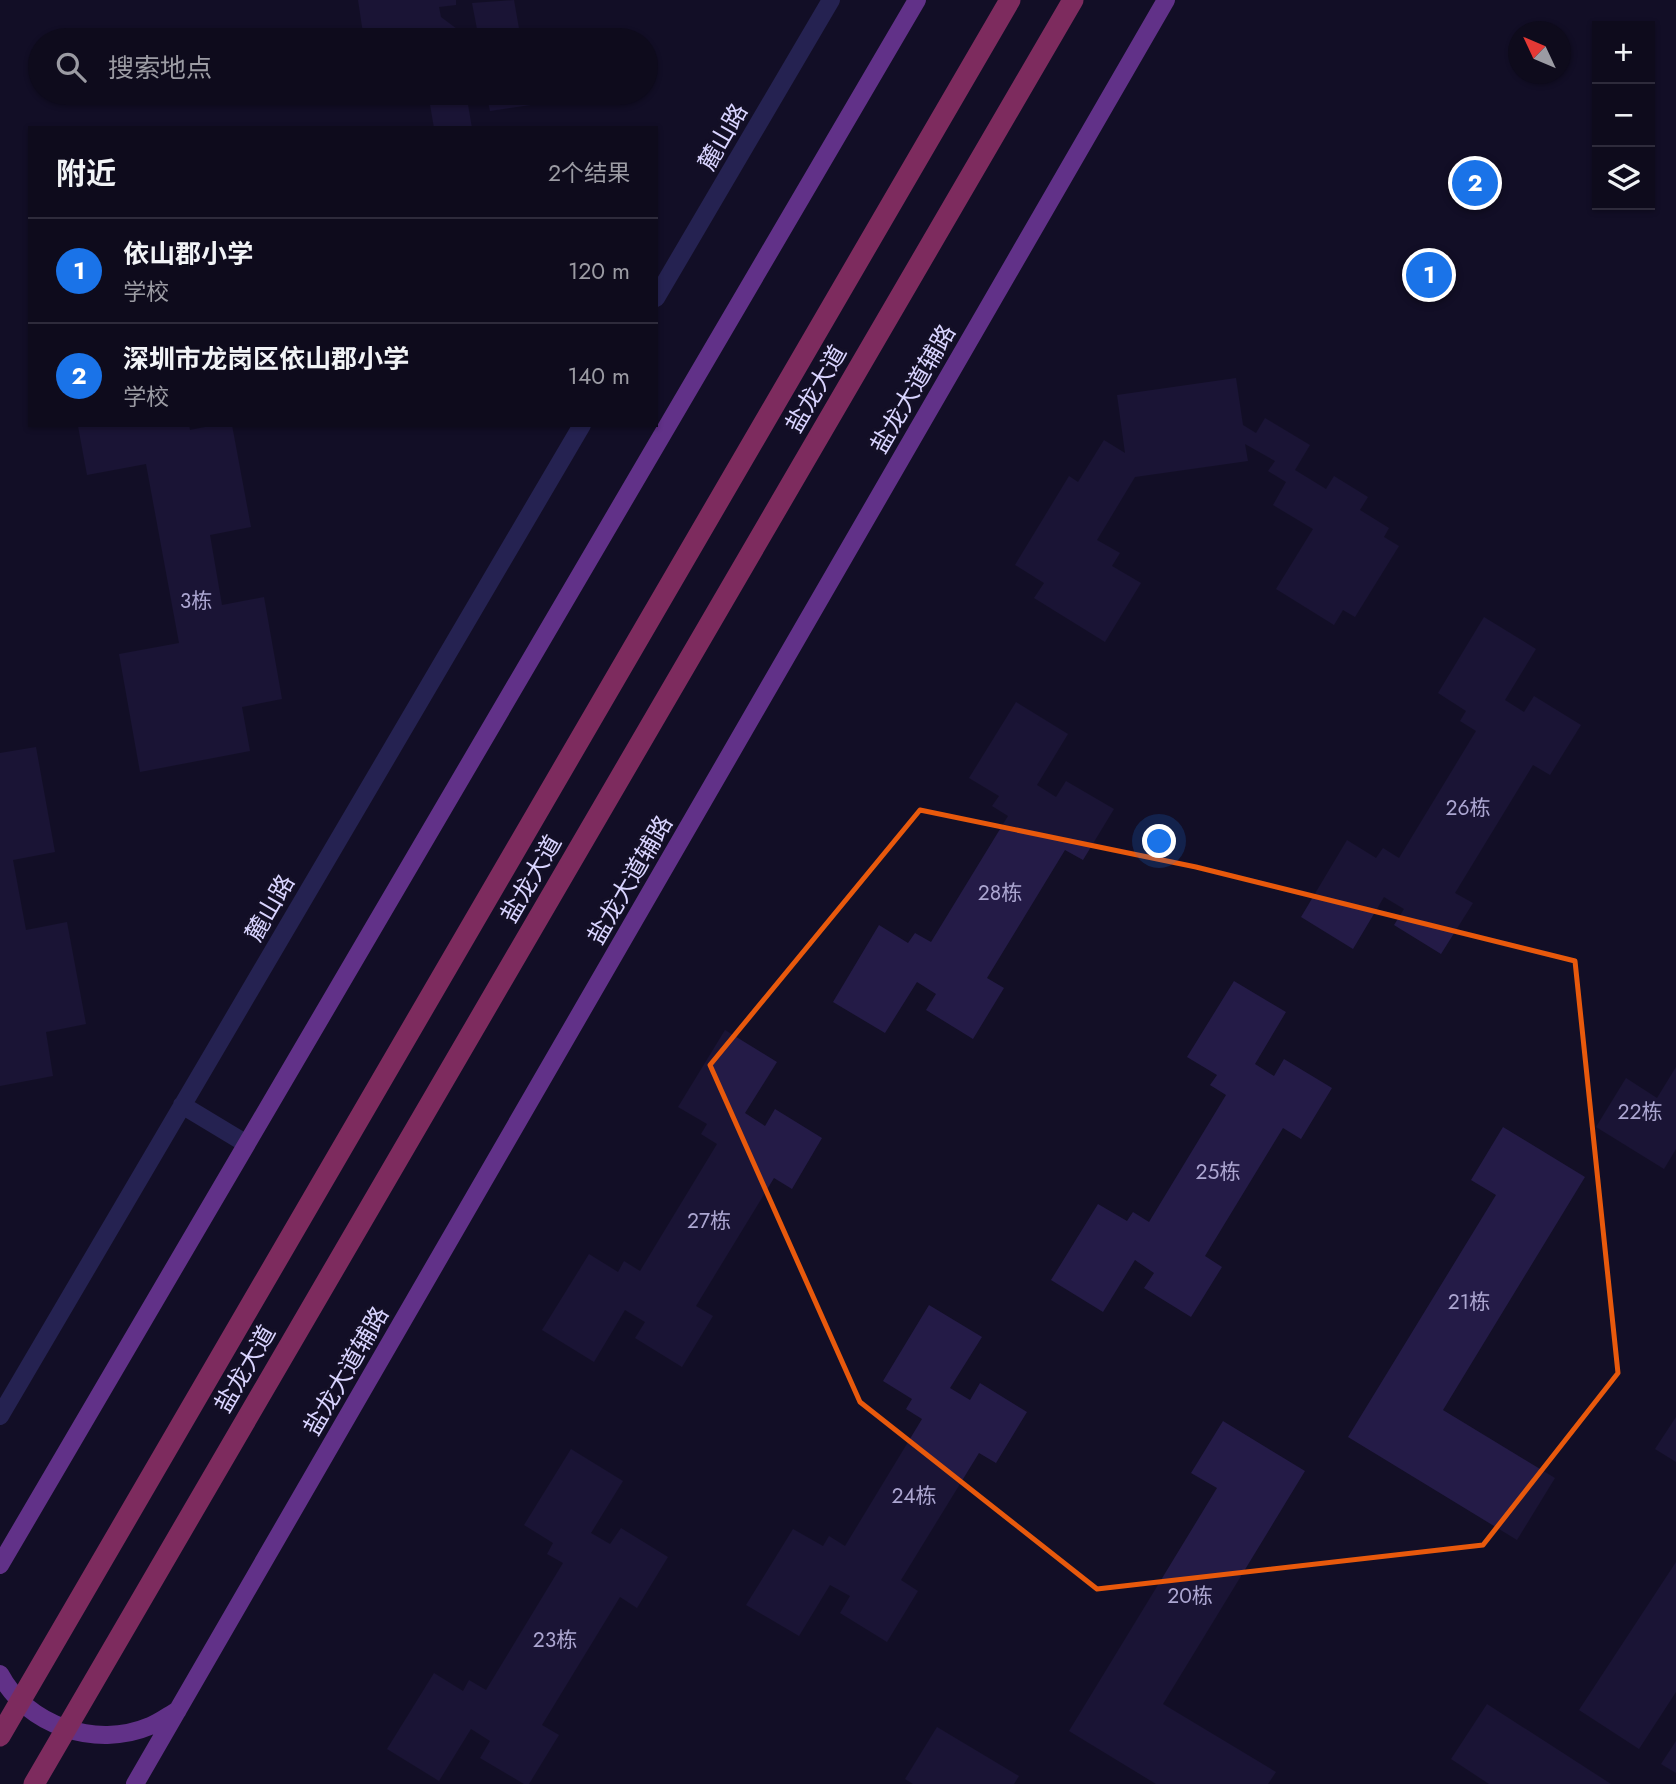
<!DOCTYPE html>
<html lang="zh">
<meta charset="utf-8">
<style>
body{margin:0;font-family:Jost,"Noto Sans SC",sans-serif;background:#171425;color:#f1f3f6}
.controls{position:absolute;right:21px;top:21px;display:grid;overflow:hidden;border-radius:0px;box-shadow:0 2px 5px #0004}
.controls button{width:63px;height:63px;display:grid;place-items:center;padding:0;border:0;border-bottom:2px solid #2e2b3b;background:#0e0b1c;color:#f1f3f6;font:35px sans-serif}
.compass{position:absolute;left:1508px;top:21px;width:63px;height:63px;border-radius:50%;background:#0e0b1c;box-shadow:0 2px 5px #0004;rotate:314deg}
.you{position:absolute;left:1160px;top:842px;width:24px;height:24px;margin:-18px;border:5px solid #fff;border-radius:50%;background:#1a73e8;box-shadow:0 0 0 10px #1a73e833}
.badge{display:grid;place-items:center;width:46px;height:46px;border-radius:50%;background:#1a73e8;color:#fff;font-size:23px;font-weight:700}
.pin{position:absolute;translate:-50% -50%;border:4px solid #fff;box-shadow:0 2px 7px #0006}
.list{margin:0;padding:0;list-style:none}
h2{display:flex;justify-content:space-between;align-items:center;height:91px;margin:0;padding:0 28px;font-size:30px}
h2 small{font-size:23px;font-weight:400;color:#9b9ba3}
.list li{display:grid;grid-template-columns:46px 1fr auto;gap:21px;align-items:center;box-sizing:border-box;height:105px;padding:0 28px;border-top:2px solid #2e2b3b}
.list b{display:block;font-size:26px;white-space:nowrap}
.list p{margin:0;font-size:23px;white-space:nowrap;color:#9b9ba3}
.list em{font-size:23px;font-style:normal;color:#9b9ba3}
.icon{flex:none;width:38px;height:38px;fill:none;stroke:currentColor;stroke-width:2;stroke-linecap:round;stroke-linejoin:round}
.map{position:relative;flex:none;width:1676px;height:1784px;overflow:hidden}
.search{position:absolute;background:#0e0b1c;box-shadow:0 2px 5px #0004;left:28px;top:28px;width:630px;height:77px;display:flex;align-items:center;gap:18px;box-sizing:border-box;padding:0 24px;border-radius:38px;color:#9b9ba3;font-size:26px}
.panel{position:absolute;background:#0e0b1c;box-shadow:0 2px 5px #0004;left:28px;top:126px;width:630px;height:301px;border-radius:0px}
.map>svg:first-child{display:block}
.building{fill:#241b47}
.lines{fill:none;stroke-linecap:round;stroke-linejoin:round}
.street{stroke:#3d3a85;stroke-width:18}
.primary{stroke:#c25bff;stroke-width:18}
.highway{stroke:#ff4fa3;stroke-width:21}
.marked{fill:none;stroke:#e8590c;stroke-width:5;stroke-linejoin:round}
.labels{text-anchor:middle;stroke-width:7;stroke-linejoin:round;paint-order:stroke}
.number-label{font-size:21px;fill:#aca6d1}
.street-label{font-size:24px;fill:#d9d4ff;stroke:#130f26}
</style>
<div class="map">
<svg width="1676" height="1784" viewBox="0 0 1676 1784">
<rect width="100%" height="100%" fill="#130f26"/>
<path class="building" d="M358,0H456V5L439,7L441,17L461,32L477,29L472,3L514,0L521,40H364Z
M428,93H466L472,128H434Z
M486,93H529L531,105L490,111Z
M1236,378L1243,425L1256,433L1265,418L1310,445L1295,470L1326,489L1334,476L1368,497L1360,510L1389,528L1384,537L1399,546L1355,617L1343,610L1334,625L1276,589L1313,529L1273,505L1286,482L1268,471L1275,461L1245,444L1248,461L1135,477L1097,540L1120,553L1112,566L1141,583L1105,642L1034,598L1044,583L1015,565L1069,476L1078,482L1104,440L1125,453L1117,395Z
M189,425L190,430L215,425H232L251,527L210,535L222,605L264,597L282,699L242,707L250,751L140,772L119,654L179,643L146,464L87,475L78,426Z
M1484,617L1536,649L1505,700L1524,712L1534,696L1581,725L1550,775L1533,765L1455,893L1473,903L1441,954L1394,925L1404,909L1384,897L1353,949L1301,917L1347,840L1376,858L1383,848L1399,858L1476,731L1460,721L1466,711L1438,693Z
M1016,702L1068,734L1037,785L1056,797L1066,781L1114,809L1083,860L1065,850L987,978L1004,988L973,1039L926,1010L936,994L917,982L885,1033L833,1002L879,925L908,943L915,933L931,942L1008,816L992,806L999,796L969,778Z
M36,747L55,852L13,860L26,930L67,922L86,1024L46,1032L53,1076L0,1086V753Z
M1234,981L1286,1012L1255,1064L1274,1076L1284,1059L1332,1088L1301,1139L1283,1128L1205,1256L1222,1267L1191,1317L1144,1288L1154,1273L1135,1260L1103,1312L1051,1280L1098,1204L1127,1221L1133,1212L1149,1222L1226,1095L1210,1085L1217,1075L1187,1057Z
M725,1030L777,1062L745,1113L765,1126L775,1109L822,1138L792,1189L774,1178L696,1306L713,1316L682,1367L635,1338L645,1322L625,1310L594,1362L542,1330L589,1254L618,1272L624,1261L640,1271L717,1144L701,1134L707,1124L678,1107Z
M1676,1067V1149L1664,1169L1596,1127L1626,1078L1657,1098Z
M1503,1127L1585,1177L1443,1410L1555,1478L1517,1540L1348,1437L1496,1195L1471,1180Z
M929,1305L982,1337L950,1388L970,1400L980,1383L1027,1412L996,1463L979,1453L901,1580L918,1591L887,1642L840,1613L850,1596L830,1585L799,1636L746,1605L793,1529L823,1546L829,1536L845,1546L922,1419L906,1409L912,1399L883,1381Z
M1676,1417V1462L1655,1449Z
M1223,1421L1305,1471L1163,1704L1276,1772L1268,1784H1156L1069,1731L1217,1488L1191,1473Z
M571,1449L623,1481L591,1533L610,1544L621,1528L668,1557L637,1608L620,1597L542,1725L559,1735L529,1784H524L480,1758L490,1741L471,1729L439,1781L387,1749L434,1673L463,1691L469,1680L486,1690L563,1563L547,1554L553,1543L524,1525Z
M1676,1562V1692L1639,1749L1579,1710Z
M1487,1704L1611,1784H1489L1451,1759Z
M937,1727L1019,1776L1014,1784H913L905,1779Z
M1676,1741V1773L1661,1764Z"/>
<g class="lines">
<path class="street" d="M656,298L831,0
M182,1105L245,1143
M0,1416L582,425"/>
<path class="primary" d="M0,1565L917,0
M0,1674C27,1726 96,1749 150,1726C160,1722 169,1715 178,1710
M135,1784L1166,0"/>
<path class="highway" d="M0,1736L1010,0
M34,1784L1073,0"/>
</g>
<path d="M0 0H1676V1784H0ZM920,810L1196,867L1575,961L1618,1373L1483,1545L1097,1589L860,1402L710,1065Z" fill="#130f26" fill-opacity=".55" fill-rule="evenodd"/>
<path class="marked" d="M920,810L1196,867L1575,961L1618,1373L1483,1545L1097,1589L860,1402L710,1065Z"/>
<g class="labels">
<g class="number-label">
<text x="196" y="608">3栋</text>
<text x="1468" y="815">26栋</text>
<text x="1000" y="900">28栋</text>
<text x="1640" y="1119">22栋</text>
<text x="1218" y="1179">25栋</text>
<text x="709" y="1228">27栋</text>
<text x="1469" y="1309">21栋</text>
<text x="914" y="1503">24栋</text>
<text x="1190" y="1603">20栋</text>
<text x="555" y="1647">23栋</text>
</g>
<g class="street-label">
<text transform="translate(723 137) rotate(-60)" y="8">麓山路</text>
<text transform="translate(816 389) rotate(-60)" y="8">盐龙大道</text>
<text transform="translate(913 389) rotate(-60)" y="8">盐龙大道辅路</text>
<text transform="translate(531 879) rotate(-60)" y="8">盐龙大道</text>
<text transform="translate(630 880) rotate(-60)" y="8">盐龙大道辅路</text>
<text transform="translate(270 908) rotate(-60)" y="8">麓山路</text>
<text transform="translate(245 1369) rotate(-60)" y="8">盐龙大道</text>
<text transform="translate(346 1371) rotate(-60)" y="8">盐龙大道辅路</text>
</g>
</g>
</svg>
<div class="controls">
<button>+</button>
<button>−</button>
<button><svg class="icon" aria-label="layers" viewBox="0 0 24 24"><path d="M12 4l9 5-9 5-9-5zM3 14l9 5 9-5"/></svg></button>
</div>
<svg class="compass" viewBox="-18 -18 36 36"><path d="M0-13l5 13h-10z" fill="#e53935"/><path d="M0 13l5-13h-10z" fill="#9b9ba3"/></svg>
<div class="you"></div>
<div class="pin badge" style="left:1429px;top:275px">1</div>
<div class="pin badge" style="left:1475px;top:183px">2</div>
<div class="search"><svg class="icon" aria-label="search" viewBox="0 0 24 24"><circle cx="10" cy="10" r="6"/><path d="M15 15l6 6"/></svg>搜索地点</div>
<section class="panel">
<h2>附近<small>2个结果</small></h2>
<ul class="list">
<li><span class="badge">1</span><div><b>依山郡小学</b><p>学校</p></div><em>120 m</em></li>
<li><span class="badge">2</span><div><b>深圳市龙岗区依山郡小学</b><p>学校</p></div><em>140 m</em></li>
</ul>
</section>
</div>
